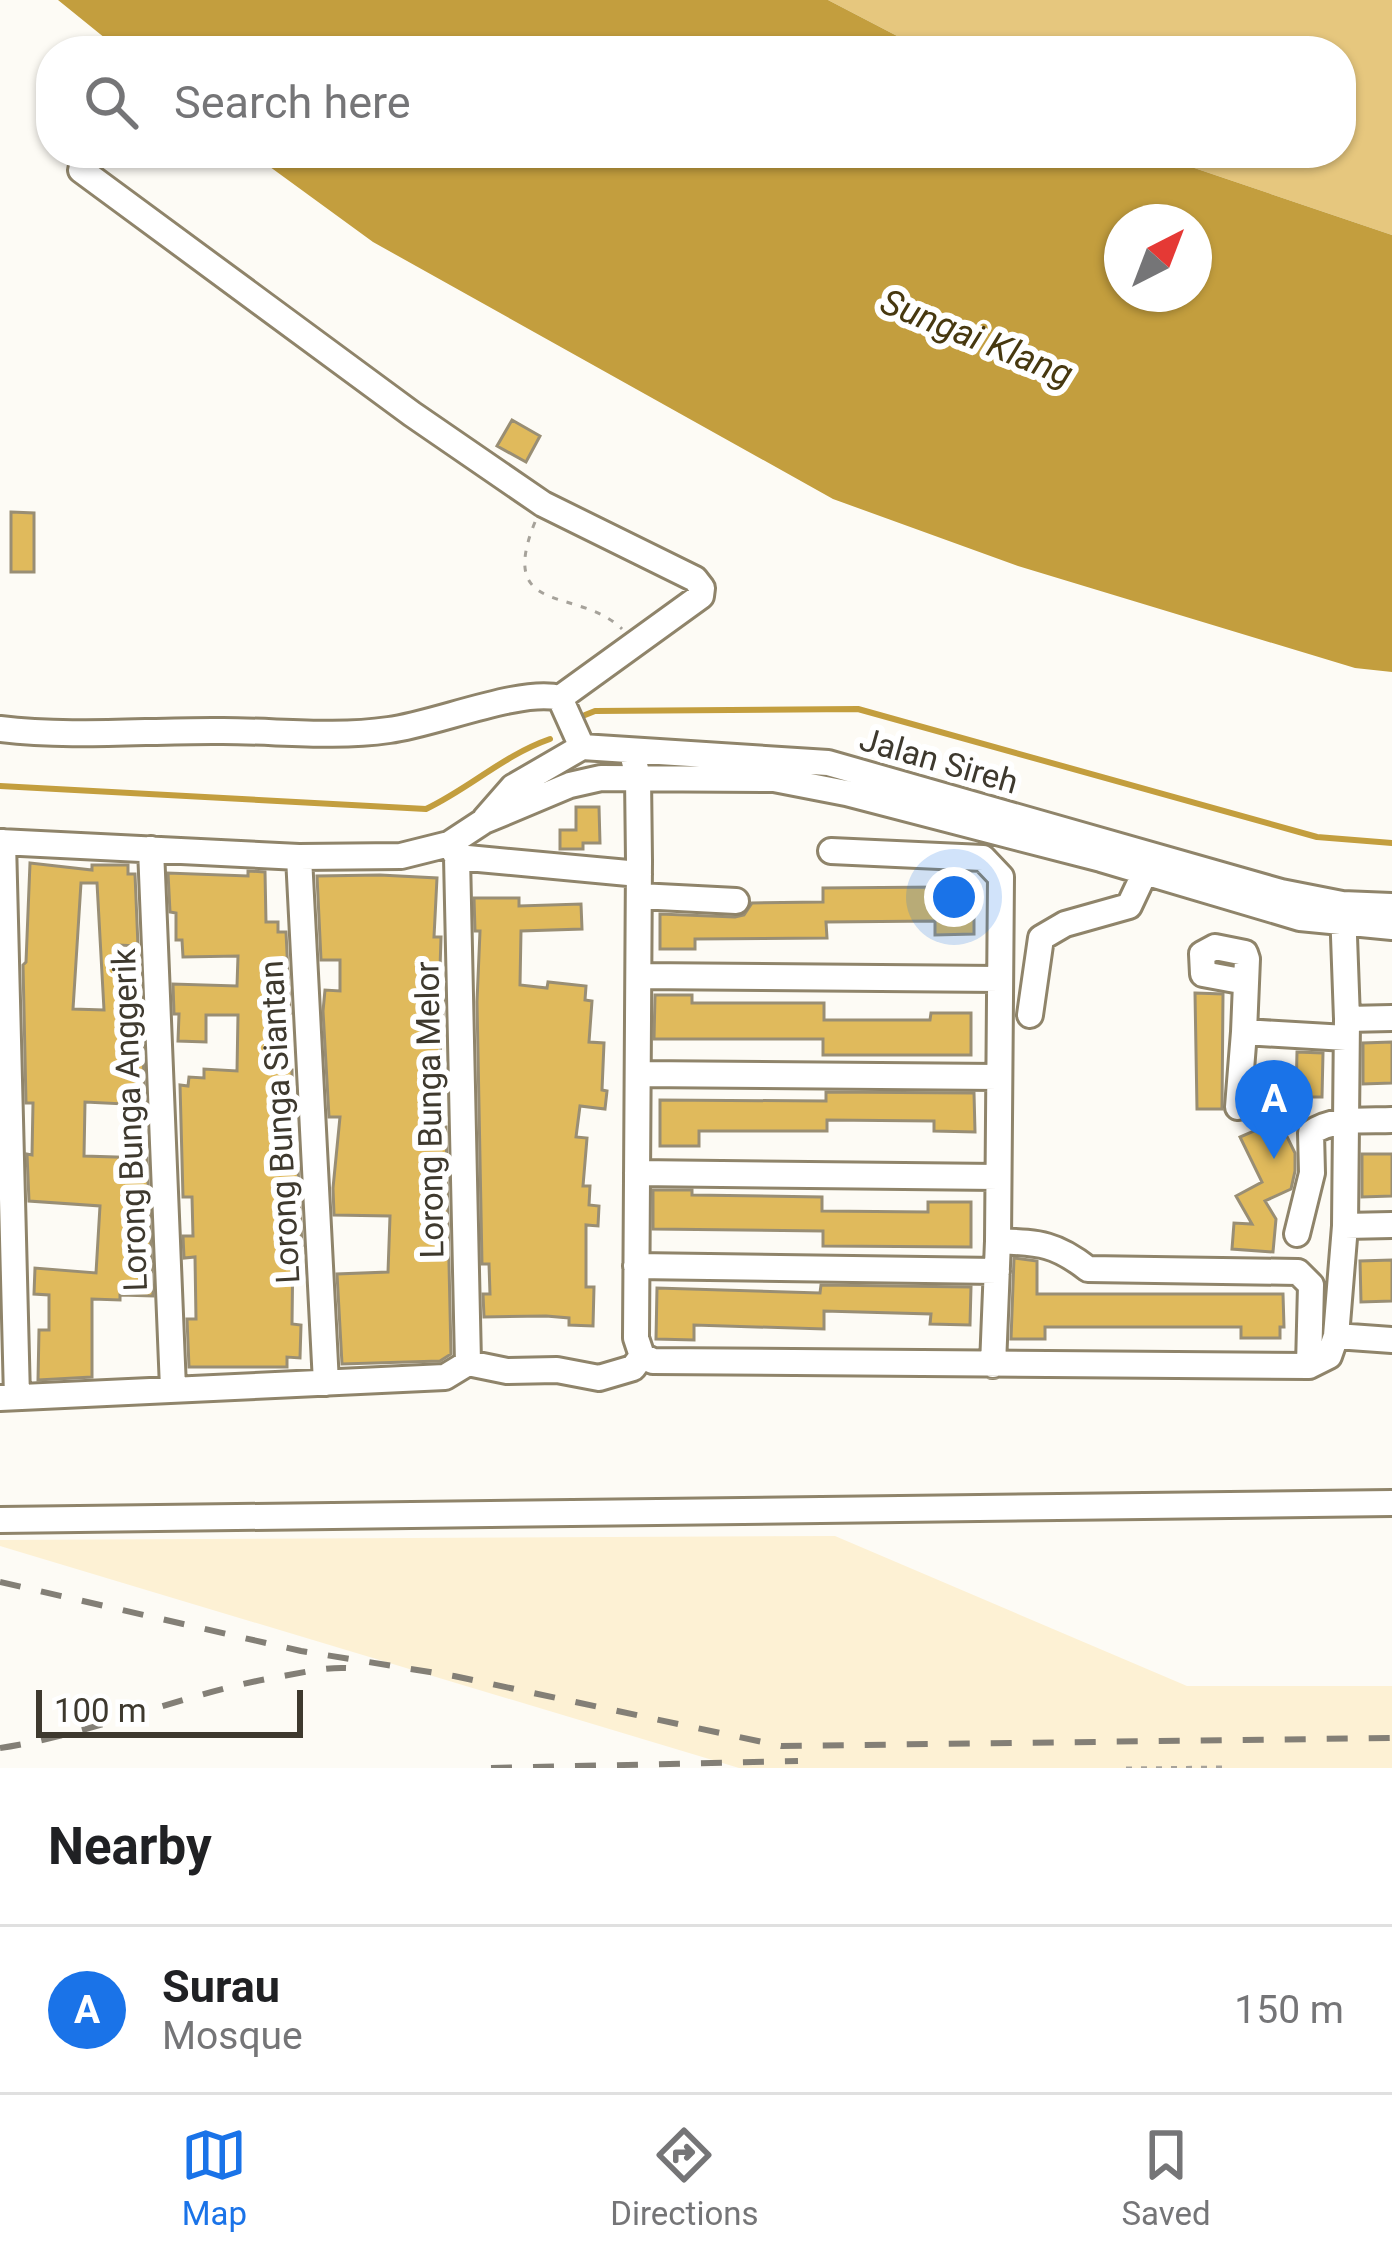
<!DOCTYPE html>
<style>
body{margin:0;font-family:Roboto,sans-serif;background:#f6f6f6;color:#202124}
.compass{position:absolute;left:1104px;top:204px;width:108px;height:108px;border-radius:50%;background:#fff;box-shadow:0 3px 9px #0004;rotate:42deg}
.scale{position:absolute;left:36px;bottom:30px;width:267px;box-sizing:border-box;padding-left:12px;border:6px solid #3e392e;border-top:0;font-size:33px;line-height:42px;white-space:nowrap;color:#3e392e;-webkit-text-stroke:9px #fff;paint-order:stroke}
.you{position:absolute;left:954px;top:897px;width:42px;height:42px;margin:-30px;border:9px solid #fff;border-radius:50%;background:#1a73e8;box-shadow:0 0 0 18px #1a73e833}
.badge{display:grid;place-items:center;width:78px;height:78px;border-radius:50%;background:#1a73e8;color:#fff;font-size:39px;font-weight:700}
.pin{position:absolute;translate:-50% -99px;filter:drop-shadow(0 3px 6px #0008)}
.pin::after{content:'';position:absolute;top:63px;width:42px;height:36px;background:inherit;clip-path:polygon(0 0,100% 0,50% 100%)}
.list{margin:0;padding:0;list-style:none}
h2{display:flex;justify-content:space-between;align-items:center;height:156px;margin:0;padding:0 48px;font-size:51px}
h2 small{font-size:39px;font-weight:400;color:#757577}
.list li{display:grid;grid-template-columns:78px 1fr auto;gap:36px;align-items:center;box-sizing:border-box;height:168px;padding:0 48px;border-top:3px solid #e0e0e0}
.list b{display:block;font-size:45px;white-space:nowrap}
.list p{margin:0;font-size:39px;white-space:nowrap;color:#757577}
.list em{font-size:39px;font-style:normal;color:#757577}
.icon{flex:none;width:66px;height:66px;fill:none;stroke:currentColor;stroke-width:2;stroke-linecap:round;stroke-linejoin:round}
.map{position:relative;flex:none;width:1392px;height:1768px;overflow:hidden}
.search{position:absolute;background:#fff;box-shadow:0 3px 9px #0004;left:36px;right:36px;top:36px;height:132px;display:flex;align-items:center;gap:30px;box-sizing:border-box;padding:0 42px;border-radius:48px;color:#757577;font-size:45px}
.sheet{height:324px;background:#fff}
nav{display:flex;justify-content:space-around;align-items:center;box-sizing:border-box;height:168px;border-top:3px solid #e0e0e0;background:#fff;font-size:33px;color:#757577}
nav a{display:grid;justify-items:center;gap:6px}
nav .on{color:#1a73e8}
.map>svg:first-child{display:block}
.built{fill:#fdf1d4}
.green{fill:#e6c77e}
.water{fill:#c39e3e;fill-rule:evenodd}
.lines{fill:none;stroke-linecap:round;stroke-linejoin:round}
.stream{stroke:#c39e3e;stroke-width:6}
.building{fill:#e0ba5c;stroke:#998e74;stroke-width:3;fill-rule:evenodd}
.minor-casing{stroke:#8f846a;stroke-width:30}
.path{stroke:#a6a29a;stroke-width:3;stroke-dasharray:6 9;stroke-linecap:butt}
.minor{stroke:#fff;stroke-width:24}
.rail{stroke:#837f76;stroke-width:6;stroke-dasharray:21 21;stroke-linecap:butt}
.labels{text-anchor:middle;stroke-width:12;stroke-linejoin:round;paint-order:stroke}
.street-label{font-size:33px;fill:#3e392e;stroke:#fff}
.water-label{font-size:36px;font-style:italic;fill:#47380f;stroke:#fff}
</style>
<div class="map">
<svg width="1392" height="1768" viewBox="0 0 1392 1768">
<rect width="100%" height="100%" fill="#fdfbf5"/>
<path class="built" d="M835,1536L1187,1686H1392V1768H739L0,1546V1540Z"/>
<path class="green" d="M828,0H1392V235L1150,153H1341V51H926Z"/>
<path class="water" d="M58,0H828L926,51H121Z
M251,153H1150L1392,235V672L1355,668L1018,566L833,499L373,242ZM1122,222H1194V294H1122Z"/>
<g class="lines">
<path class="stream" d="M585,715L595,711L858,709L1317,837L1392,843
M0,786L426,809C470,788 504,755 550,739"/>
</g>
<path class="building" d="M512,420L540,436L526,462L497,446Z
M11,512L34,513V572H11Z
M576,807H599L600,843H583V849H560V830H576Z
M30,863L92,870V865H128V874H135L138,946L119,945V978H133L129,1027H142L145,1105L85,1102L84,1156L147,1158L153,1296L120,1295V1300L92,1299V1377L38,1380L39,1330H49V1295L34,1294L35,1268L96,1273L100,1206L29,1201L27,1154L32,1155L33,1103H26L23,965L26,962ZM81,883H97L104,1010L73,1009Z
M248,871L265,872L266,922H278V932H286L290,1013H269L268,1070H292L293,1167L298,1168L302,1245H293L292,1324L301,1325L300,1358L287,1357V1367H189L187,1319H196L195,1257L184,1258L183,1236H193L192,1197H183L180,1085L188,1086L189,1077L204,1078V1069L237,1071L238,1015H206V1042L178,1041L179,1014H174L173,984L237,986L238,956L183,957L182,940H176V913L170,912L168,873L248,876Z
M380,875L437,878L434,937H441L440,969H432L431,999H444L435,1127H446L451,1354L440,1361L342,1364L337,1274L388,1272L390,1216L334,1215L333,1188L340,1117H329L323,1011L325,990L340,991V960H321L317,876Z
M940,887V892H974V934L935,935V921L826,922L827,938L695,939V949H660V914L735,917L744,915L752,903L823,902V888Z
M474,898H519V906L581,904L582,929L521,931L520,985L547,988L548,982L586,986L585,1000L592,1001L589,1042L604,1043L602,1090L607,1091L605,1109L580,1106L576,1137L587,1138L583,1186H590L589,1205L599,1206L598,1226L586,1225V1287H594L593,1326L569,1325V1318L546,1316L484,1317L483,1294H490L489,1264H482L477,1002L480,931H475Z
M1195,993L1223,994L1222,1109H1197Z
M655,995H692V1003H824V1020H930L931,1013H971V1055H823V1039H654Z
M1392,1042V1083L1363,1084V1043Z
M1297,1052L1323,1053L1322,1097H1296Z
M826,1092L974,1093L975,1132L934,1131V1121L827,1120V1131H699V1146H660V1100L826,1101Z
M1279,1120L1295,1153V1171L1291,1189L1265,1201L1276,1219L1273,1252L1232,1249L1234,1223L1252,1224L1236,1196L1262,1182L1240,1137Z
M1362,1154H1392V1196L1362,1197Z
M653,1190H692V1195L822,1197V1211L928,1212V1202H971V1247L823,1246V1231L653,1229Z
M1014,1258L1037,1261V1294H1283L1284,1327H1280V1338H1241V1327H1045V1339H1011Z
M1392,1260V1301L1361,1302L1360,1261Z
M821,1285L971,1287L970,1325L930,1324L931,1314L824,1311V1329L694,1325V1340L656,1339L657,1288L820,1293Z"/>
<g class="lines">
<g class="minor-casing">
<path id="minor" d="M81,170L412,414L543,504L695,579L702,588L701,596L560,698
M0,729C73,738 149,730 223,731C279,731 333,738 389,730C436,724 520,688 560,698L582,747
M632,753L638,777L639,861L636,1338L642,1356L653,1361L1309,1366L1329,1356L1336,1336
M485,819L513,787L582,747L828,763L1281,892L1342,904L1392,906
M0,842L299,857L401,856L449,844L484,821L570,785L601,778L774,779L846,793L1101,859L1300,918L1392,927
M3,842L17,1397
M451,846L457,857L639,874
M151,849L173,1388
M831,851L983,858L1001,877L998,1241L993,1365
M299,857L326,1383
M457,857L468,1363
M639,896L736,901
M1343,909L1347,1019L1345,1226L1336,1336L1392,1340
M639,976L999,979
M1030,1015L1041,938L1065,924L1129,906L1145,872
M1347,1019L1392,1018
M1244,1032L1247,959L1245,953L1215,947L1202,954L1203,974L1246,982
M638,1074L998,1077
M1238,1107L1244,1032L1346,1038
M637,1173L998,1177
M1345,1226L1392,1225
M1297,1234L1312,1173L1311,1133C1332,1117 1367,1121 1392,1120
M998,1241C1039,1243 1055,1243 1088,1269L1298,1272L1311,1285L1309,1366
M636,1266L997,1271
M0,1398L445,1377L468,1363L507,1371L557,1370L599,1378L633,1368L642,1356
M0,1520L1392,1503"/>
</g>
<path class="path" d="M535,522C496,618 578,586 622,629
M1126,1768L1222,1767"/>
<use href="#minor" class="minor"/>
<path class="rail" d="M0,1582L301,1651L454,1676L781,1746L1392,1738
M0,1748C93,1734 180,1695 272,1678C297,1674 322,1667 346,1668
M491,1768L798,1761"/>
</g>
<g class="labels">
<g class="street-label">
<text transform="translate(939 760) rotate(16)" y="12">Jalan Sireh</text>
<text transform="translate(429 1110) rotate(-91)" y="12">Lorong Bunga Melor</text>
<text transform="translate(129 1120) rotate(-92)" y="12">Lorong Bunga Anggerik</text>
<text transform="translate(279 1122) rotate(-93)" y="12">Lorong Bunga Siantan</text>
</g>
<g class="water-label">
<text transform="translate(977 337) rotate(22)" y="13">Sungai Klang</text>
</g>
</g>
</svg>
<svg class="compass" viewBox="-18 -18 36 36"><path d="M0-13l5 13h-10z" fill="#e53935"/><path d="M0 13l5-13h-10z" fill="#757577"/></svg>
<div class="scale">100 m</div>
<div class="you"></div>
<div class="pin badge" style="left:1274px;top:1159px">A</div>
<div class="search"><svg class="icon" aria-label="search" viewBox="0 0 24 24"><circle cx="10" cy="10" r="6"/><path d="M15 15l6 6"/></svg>Search here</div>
</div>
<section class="sheet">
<h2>Nearby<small></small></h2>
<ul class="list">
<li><span class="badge">A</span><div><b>Surau</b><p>Mosque</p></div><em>150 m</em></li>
</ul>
</section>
<nav>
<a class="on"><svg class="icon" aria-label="map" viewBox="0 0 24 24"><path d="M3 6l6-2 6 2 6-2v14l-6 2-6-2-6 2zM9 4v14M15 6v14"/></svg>Map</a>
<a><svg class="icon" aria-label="directions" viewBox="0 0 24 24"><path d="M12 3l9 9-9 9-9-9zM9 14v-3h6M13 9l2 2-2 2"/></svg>Directions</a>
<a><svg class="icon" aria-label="saved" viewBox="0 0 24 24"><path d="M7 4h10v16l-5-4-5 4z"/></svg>Saved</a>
</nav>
